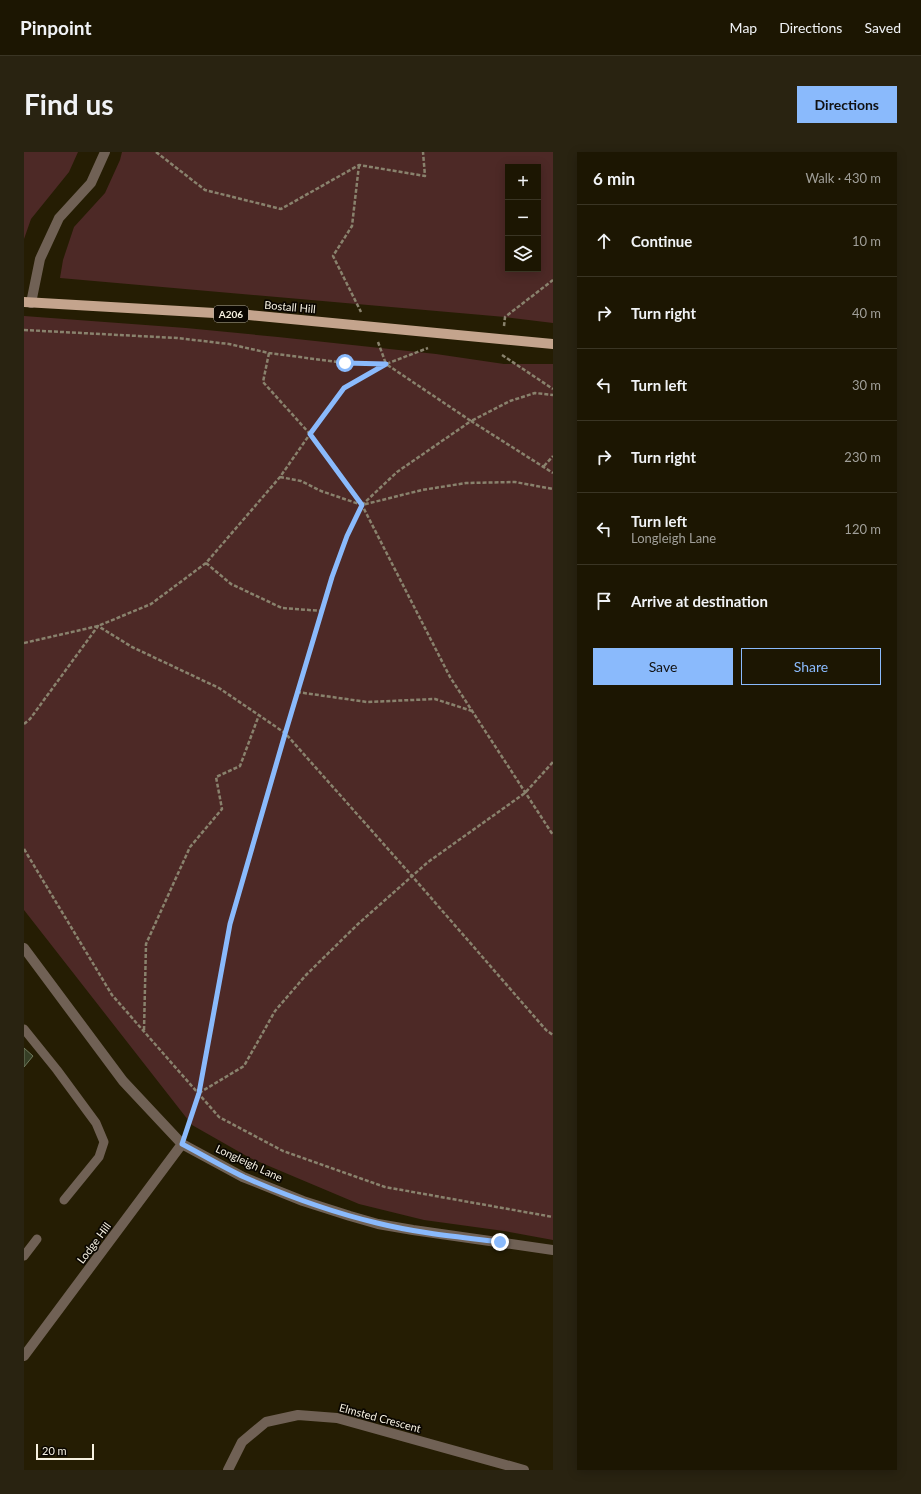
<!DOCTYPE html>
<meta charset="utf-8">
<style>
body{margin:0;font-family:Lato,sans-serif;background:#292311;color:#f1f3f6}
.controls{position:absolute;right:12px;top:12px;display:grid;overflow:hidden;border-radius:0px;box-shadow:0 2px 10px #0003}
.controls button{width:36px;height:36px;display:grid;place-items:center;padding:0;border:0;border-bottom:1px solid #3a3524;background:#1c1602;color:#f1f3f6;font:20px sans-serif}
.scale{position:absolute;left:12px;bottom:10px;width:58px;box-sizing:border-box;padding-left:4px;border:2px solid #f6f1e1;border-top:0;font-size:11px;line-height:14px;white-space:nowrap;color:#f6f1e1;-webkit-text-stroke:3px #0b0701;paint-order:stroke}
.stop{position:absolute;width:12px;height:12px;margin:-9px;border:3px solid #8abafc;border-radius:50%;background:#fff}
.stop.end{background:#8abafc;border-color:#fff;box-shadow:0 1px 4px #0008}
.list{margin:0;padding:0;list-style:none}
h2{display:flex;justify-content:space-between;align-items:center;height:52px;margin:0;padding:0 16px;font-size:17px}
h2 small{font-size:13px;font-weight:400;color:#a09f99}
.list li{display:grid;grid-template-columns:26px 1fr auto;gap:12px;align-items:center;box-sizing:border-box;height:72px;padding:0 16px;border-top:1px solid #3a3524}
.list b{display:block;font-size:15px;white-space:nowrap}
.list p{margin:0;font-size:13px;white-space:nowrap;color:#a09f99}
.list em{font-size:13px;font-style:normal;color:#a09f99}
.actions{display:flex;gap:8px;padding:12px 16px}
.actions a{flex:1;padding:9px 0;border:1px solid #8abafc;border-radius:0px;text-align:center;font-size:14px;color:#8abafc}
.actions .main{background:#8abafc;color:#111}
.icon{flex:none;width:22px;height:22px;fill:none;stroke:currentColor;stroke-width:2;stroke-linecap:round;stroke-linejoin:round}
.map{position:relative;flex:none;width:529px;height:1318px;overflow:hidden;border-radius:0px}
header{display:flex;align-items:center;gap:24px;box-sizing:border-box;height:56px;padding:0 20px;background:#1c1602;border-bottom:1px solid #3a3524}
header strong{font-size:19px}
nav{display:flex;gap:22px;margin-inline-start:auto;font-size:14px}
.intro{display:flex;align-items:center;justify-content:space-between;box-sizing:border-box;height:96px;padding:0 24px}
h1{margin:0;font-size:28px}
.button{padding:10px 18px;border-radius:0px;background:#8abafc;color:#111;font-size:14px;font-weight:700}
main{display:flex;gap:24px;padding:0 24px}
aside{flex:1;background:#1c1602;border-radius:0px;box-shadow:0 2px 10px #0003}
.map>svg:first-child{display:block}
.green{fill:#4d2926;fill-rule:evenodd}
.building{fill:#363f26;stroke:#707a5e}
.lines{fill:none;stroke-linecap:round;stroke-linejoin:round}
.path{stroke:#89826d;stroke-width:2.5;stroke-dasharray:4 2;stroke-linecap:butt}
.lane{stroke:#706155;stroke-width:9}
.street{stroke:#706155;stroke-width:10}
.primary{stroke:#c4a48d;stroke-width:10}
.route{stroke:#8abafc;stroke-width:5}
.labels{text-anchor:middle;stroke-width:3.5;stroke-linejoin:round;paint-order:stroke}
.shield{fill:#0b0701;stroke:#b0ab9e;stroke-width:1}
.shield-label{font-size:10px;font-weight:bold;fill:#f6f1e1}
.street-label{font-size:11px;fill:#f6f1e1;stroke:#0b0701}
</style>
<header>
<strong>Pinpoint</strong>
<nav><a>Map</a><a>Directions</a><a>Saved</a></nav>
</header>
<div class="intro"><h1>Find us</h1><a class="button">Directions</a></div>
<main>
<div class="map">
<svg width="529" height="1318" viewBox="0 0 529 1318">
<rect width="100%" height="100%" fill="#251d03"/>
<path class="green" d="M0,0H54L45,20L7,67L0,87Z
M98,0H529V171L481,165L36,126L39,108L50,75L81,41L96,8ZM484,15H514V117H484Z
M0,164L162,176L254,185L412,202L480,212H529V1088L480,1079L400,1068L335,1052L226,1006L168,973L0,758Z"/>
<path class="building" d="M0,896L9,904L0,915Z"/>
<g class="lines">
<path class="path" d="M132,0L181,38L257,57L335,13L401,24L399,0
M335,13L328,74L309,104L337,160
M480,174L481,165L529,128
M0,178L153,186L205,192L245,201L321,211L362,212L447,269L486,249L511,241L529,243
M354,190L362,212
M245,201L239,230L286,282L338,353L426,525L529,683
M478,203L529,237
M520,314L529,304
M256,325L277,329L297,339L338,353L398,338L442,331L491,330L529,337
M182,411L207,432L258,456L298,459
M0,491L74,474L127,452L182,411L256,325L286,282L320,236L362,212L404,196
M273,540L343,550L411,547L448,559
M0,572L6,567L74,474L108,495L195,536L261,581L388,724L522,878L529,883
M0,697L88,843L195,965L259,999L361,1035L529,1065
M120,878L122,792L166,695L198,657L192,625L216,614L235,563
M175,941L220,914L251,859L282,823L334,772L404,710L501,641L529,610
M164,976L175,941L206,772L261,581L308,425L323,384L338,353L373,320L447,269L529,321"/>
<path class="lane" d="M0,877L33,918L72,971L80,990L75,1005L40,1048
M0,1104L13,1087"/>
<path class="street" d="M7,151L16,107L35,66L67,31L81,0
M0,796L99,929L158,992L219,1025L279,1049L326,1064L354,1072L389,1078L529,1098
M0,1204L158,992
M204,1318L218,1290L242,1270L274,1263L313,1266L500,1318"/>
<path class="primary" d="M0,150L225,163L529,192"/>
</g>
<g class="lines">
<path class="route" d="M321,211L362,212L320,236L286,282L338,353L323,384L308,425L261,582L206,772L175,941L158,992C179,1003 199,1015 220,1025C263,1044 307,1060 353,1071C393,1081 435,1085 476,1090"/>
</g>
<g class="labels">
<rect class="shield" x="190" y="154" width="34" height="16" rx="3"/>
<g class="shield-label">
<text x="207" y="166">A206</text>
</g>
<g class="street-label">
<text transform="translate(266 155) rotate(5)" y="4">Bostall Hill</text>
<text transform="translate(225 1011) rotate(25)" y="4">Longleigh Lane</text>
<text transform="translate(70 1091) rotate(-53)" y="4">Lodge Hill</text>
<text transform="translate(356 1266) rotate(15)" y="4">Elmsted Crescent</text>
</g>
</g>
</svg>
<div class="controls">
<button>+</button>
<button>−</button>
<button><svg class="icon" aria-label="layers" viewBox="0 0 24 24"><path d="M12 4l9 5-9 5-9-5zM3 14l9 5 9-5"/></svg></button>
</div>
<div class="scale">20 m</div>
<div class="stop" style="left:321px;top:211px"></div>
<div class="stop end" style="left:476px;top:1090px"></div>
</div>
<aside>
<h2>6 min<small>Walk · 430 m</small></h2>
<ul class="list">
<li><svg class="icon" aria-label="ahead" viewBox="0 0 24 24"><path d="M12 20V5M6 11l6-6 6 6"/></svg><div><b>Continue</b></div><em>10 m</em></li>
<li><svg class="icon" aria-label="right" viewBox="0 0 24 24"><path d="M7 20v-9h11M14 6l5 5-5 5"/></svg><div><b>Turn right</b></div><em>40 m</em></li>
<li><svg class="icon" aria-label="left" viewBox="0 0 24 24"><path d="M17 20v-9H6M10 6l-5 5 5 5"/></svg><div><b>Turn left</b></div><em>30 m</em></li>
<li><svg class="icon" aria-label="right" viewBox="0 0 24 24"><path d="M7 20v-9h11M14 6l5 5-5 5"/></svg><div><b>Turn right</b></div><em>230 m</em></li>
<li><svg class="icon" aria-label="left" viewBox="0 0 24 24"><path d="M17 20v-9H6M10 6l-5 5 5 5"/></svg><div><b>Turn left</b><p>Longleigh Lane</p></div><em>120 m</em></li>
<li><svg class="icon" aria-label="arrive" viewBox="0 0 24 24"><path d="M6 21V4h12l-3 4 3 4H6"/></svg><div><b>Arrive at destination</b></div></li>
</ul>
<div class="actions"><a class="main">Save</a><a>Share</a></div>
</aside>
</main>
